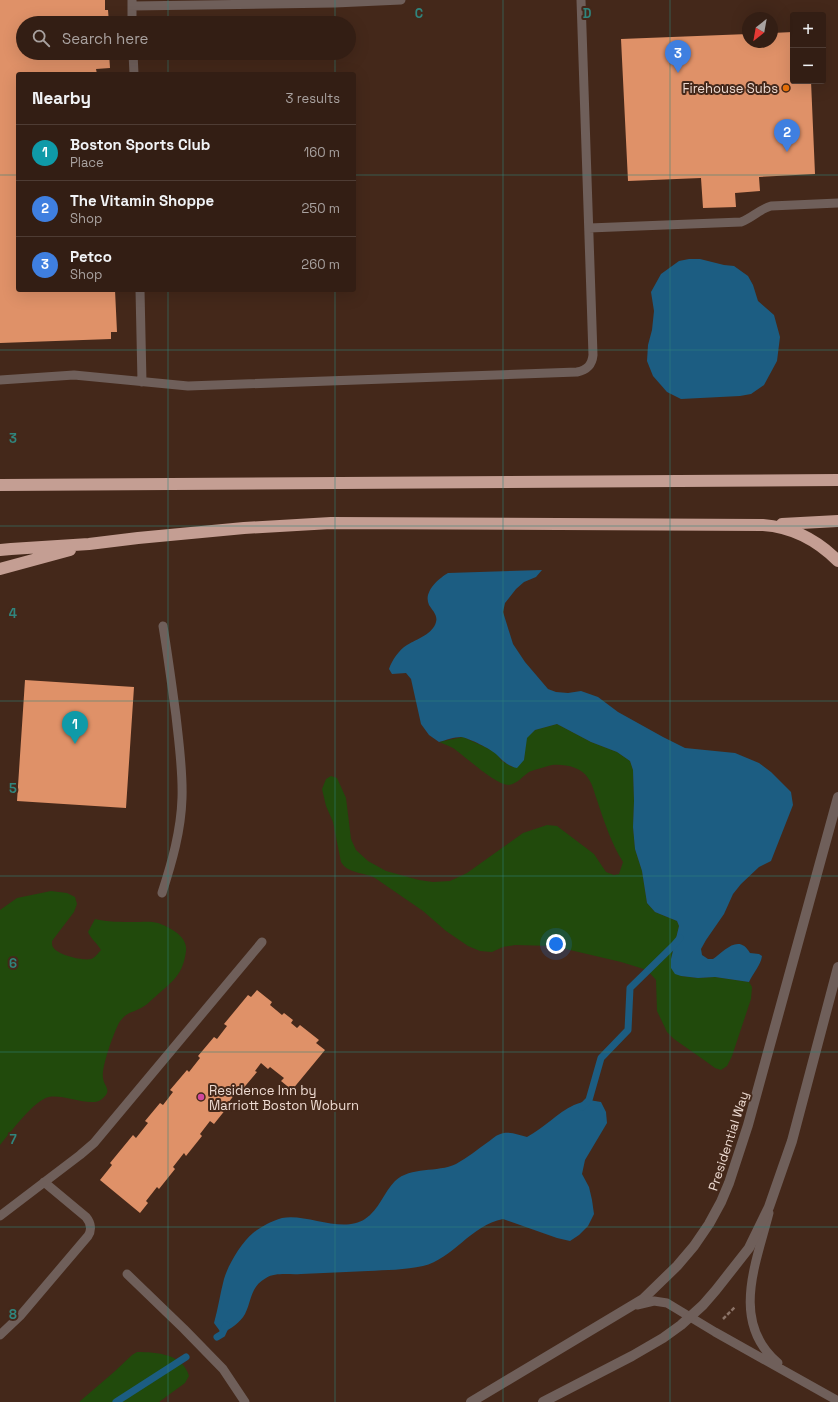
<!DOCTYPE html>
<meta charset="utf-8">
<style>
body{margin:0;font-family:"Space Grotesk",sans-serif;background:#3e2b22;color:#f1f3f6}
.controls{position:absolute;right:12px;top:12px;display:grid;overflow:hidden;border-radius:4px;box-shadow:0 4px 16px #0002}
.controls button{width:36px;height:36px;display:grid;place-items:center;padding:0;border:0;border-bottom:1px solid #4e3c34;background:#331e14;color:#f1f3f6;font:20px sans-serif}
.compass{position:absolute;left:742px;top:12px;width:36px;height:36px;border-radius:50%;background:#331e14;box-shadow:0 4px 16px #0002;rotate:211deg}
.you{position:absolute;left:556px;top:944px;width:14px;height:14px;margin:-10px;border:3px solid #fff;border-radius:50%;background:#1a73e8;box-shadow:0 0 0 6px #1a73e833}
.badge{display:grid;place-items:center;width:26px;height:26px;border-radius:50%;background:#55cadf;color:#fff;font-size:13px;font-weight:700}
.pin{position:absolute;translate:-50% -33px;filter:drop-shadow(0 1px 2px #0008)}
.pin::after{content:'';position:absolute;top:21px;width:14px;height:12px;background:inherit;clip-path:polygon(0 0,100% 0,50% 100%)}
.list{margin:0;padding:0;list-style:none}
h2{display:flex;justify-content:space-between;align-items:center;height:52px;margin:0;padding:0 16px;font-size:17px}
h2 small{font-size:13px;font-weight:400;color:#a9a2a0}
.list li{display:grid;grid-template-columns:26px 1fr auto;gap:12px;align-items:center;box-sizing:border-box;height:56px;padding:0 16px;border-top:1px solid #4e3c34}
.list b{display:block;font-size:15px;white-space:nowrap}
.list p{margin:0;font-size:13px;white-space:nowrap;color:#a9a2a0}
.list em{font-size:13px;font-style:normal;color:#a9a2a0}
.icon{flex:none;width:22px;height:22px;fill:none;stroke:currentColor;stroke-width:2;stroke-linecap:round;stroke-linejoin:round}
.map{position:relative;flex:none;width:838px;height:1402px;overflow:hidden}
.search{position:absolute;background:#331e14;box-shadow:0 4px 16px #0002;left:16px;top:16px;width:340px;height:44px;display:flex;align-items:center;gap:10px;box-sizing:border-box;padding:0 14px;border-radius:22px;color:#a9a2a0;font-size:15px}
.panel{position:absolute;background:#331e14;box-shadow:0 4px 16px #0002;left:16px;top:72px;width:340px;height:220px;border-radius:4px}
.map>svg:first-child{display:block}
.green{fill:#214a0c}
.water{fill:#1c5d82}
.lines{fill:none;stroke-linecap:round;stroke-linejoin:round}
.stream{stroke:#1c5d82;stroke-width:7}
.building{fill:#df9168}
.path{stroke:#8b7367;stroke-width:2.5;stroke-dasharray:4 2;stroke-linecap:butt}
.service{stroke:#6f5f5a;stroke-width:9}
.tertiary{stroke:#6f5f5a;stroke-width:10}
.motorway{stroke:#c49e93;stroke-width:12}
.grid{fill:none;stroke:#30857d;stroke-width:1;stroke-opacity:0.55}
.food-dot{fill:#e8710a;stroke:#44281a;stroke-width:1.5}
.hotel-dot{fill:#d1479c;stroke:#44281a;stroke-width:1.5}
.labels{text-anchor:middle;stroke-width:4;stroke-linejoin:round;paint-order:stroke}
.poi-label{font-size:13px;fill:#eedbd2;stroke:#44281a;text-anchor:end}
.street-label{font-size:13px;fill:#eedbd2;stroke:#44281a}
.grid-label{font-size:13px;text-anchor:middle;font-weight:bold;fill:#30857d;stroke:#44281a;stroke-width:4;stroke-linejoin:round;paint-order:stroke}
</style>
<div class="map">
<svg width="838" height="1402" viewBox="0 0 838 1402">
<rect width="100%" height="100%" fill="#44281a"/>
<path class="green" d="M557,724L591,742L617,752L630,761L633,770L634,801L633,827L635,849L642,871L647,903L655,912L677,921L679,926L671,959L681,976L698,978L715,977L749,982L752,987L751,999L732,1056L727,1066L721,1070L715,1068L704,1060L674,1039L667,1032L657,1011L656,980L647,970L621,962L553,946L515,945L503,947L492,952L480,951L468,946L446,931L423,911L375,878C364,872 348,874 341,862L333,822L326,806L322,789L326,779L331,776L337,778L346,798L351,839L356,850L368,861L386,871L419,880L433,882L450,881L467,873L523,833L547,825L557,826L594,854L606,872L614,875L619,874L623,862C611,843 604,821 597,800C594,792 593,785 588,778C581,767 565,764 552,765C548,766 533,770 529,772C523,776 517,784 509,785C495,785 465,756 453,748C449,746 444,744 439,742L463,737L485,747L496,753L502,761L512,767L524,760L526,738L535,730Z
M51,891L67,893L75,897L77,904L74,912L52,941C52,943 52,946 53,947C57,955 83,961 91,959C95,958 98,953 101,950C97,943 91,939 88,932L95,919C107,922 121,922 134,922C141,922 151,921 158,923C169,927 188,936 186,951C183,975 173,981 155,997C151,1000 146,1006 141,1008C132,1013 126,1012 119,1023C114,1032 101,1068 103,1078C104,1087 113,1090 102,1099C92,1108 64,1094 49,1097C35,1099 10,1133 0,1145V910L17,898Z
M137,1352C157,1352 183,1354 189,1376L185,1383L159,1402H79L114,1372L132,1355Z"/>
<path class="water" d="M689,259H700L724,265L734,266L748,276L753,285L758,301L774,315L780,337L777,361L764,385L751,394L740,396L681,399L667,392L653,376L647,361L648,345L652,330L654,311L651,292L661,274L679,261Z
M542,570L536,577L524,582L516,589L505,603L503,612L513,644L525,662L548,689L556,692L568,693L581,691L598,697L618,712L663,737L685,748L735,753L759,763L771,772L791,792L793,805L771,861L759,867L741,884L733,894L724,914L706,940L701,949L702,955L708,959H713C724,951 739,933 750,953L759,954L762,956C761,965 753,973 749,982L715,977L698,978L681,976L675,974L671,968V959L679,926L677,921L655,912L647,903L642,871L635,849L633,827L634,801L633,770L630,761L617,752L591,742L557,724L535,730L527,738L524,760L517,768C508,766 503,761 497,755C491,749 469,738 461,737C454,737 446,740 439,742L429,735L421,724L411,679L406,673L392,674L389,669C392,660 399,650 407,645C417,639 433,634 436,622C438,615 432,610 429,605C423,592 438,579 448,573Z
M589,1100L601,1102L606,1112L607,1123L585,1160L582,1174L589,1187L592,1200L594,1214L588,1226L579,1235L570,1241L557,1238L503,1219C471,1225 453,1259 423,1266C405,1270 386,1270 368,1271C346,1272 324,1273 301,1274C289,1275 276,1272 266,1278C250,1287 252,1300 245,1314C240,1323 231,1328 222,1334L214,1323C218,1309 220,1294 224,1279C228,1265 241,1243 253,1233C261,1227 271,1221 282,1218C307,1213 342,1234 365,1219C379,1210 384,1192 395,1181C411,1166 437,1173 456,1164C467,1158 478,1149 488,1142C491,1140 495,1136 498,1135C508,1130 518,1135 527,1137C544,1128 557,1113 574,1105C578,1103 584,1102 589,1100Z"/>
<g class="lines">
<path class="stream" d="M582,1107L589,1100L601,1058L628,1030L630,988L674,945L680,938
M217,1337L222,1334L226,1325
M116,1402L186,1357"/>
</g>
<path class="building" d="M0,0H105V10H108L109,23H23V53H109L110,68L96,69L97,74H18V290H115L117,332H111V339L0,343Z
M793,32V81H811L815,174L759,177L760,191L735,193L736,207L703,208L701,178L628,181L621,39L748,34V42H772V33Z
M25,680L134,687L126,808L17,801Z
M257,990L272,1002L270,1005L282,1015L284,1013L293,1020L291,1023L297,1028L300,1025L319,1040L316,1043L325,1050L292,1090L281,1081L284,1078L270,1067L268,1069L261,1063L255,1071L257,1072L241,1091L239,1089L228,1103L230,1104L214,1124L210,1121L200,1134L202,1136L186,1156L184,1153L173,1167L175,1169L159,1189L157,1187L146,1201L148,1203L140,1213L100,1180L112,1165L110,1163L133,1135L136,1138L148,1123L145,1121L160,1103L163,1105L173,1092L170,1090L187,1070L189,1072L200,1058L198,1056L214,1037L217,1039L227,1026L224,1024L248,995L251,997Z"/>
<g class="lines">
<path class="path" d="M723,1319L735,1307"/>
<path class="service" d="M132,0V23
M132,6L335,3L401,0
M133,53L134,74
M589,228L741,222C752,218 760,209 771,206L838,203
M140,290L142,382
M0,380L74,375L188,386L577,372C587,370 592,365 593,355L581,0
M162,893C172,862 181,831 182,798C183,771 179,744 176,716C172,686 168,656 163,626
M769,1213C756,1264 730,1322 778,1363
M0,1216L80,1155L94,1143L262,942
M127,1274L184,1329L223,1369L245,1402
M637,1305L654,1301L667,1303L715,1332L838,1401
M0,1335L20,1316L88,1236C92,1230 91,1223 86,1217L44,1182"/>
<path class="tertiary" d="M471,1402L643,1299L677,1266L694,1246L709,1224L721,1202L729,1183L748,1125L838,797
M543,1402L632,1356L663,1338L681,1325L703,1305L716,1290L749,1248L769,1207L792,1141L838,967"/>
<path class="motorway" d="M0,485L838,480
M782,524L838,521
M0,550L11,549L89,544L138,538L244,528L331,523L763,525C793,527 817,540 838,561
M0,569L70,550"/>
</g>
<path class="grid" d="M168,0V23M335,0V23M503,0V1402M670,0V1402M168,53V74M335,53V74M0,175H18M354,175H838M168,290V1402M335,290V1402M0,350H838M0,526H838M0,701H838M0,876H838M0,1052H838M0,1227H838"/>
<circle class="food-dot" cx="786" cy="88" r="4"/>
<circle class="hotel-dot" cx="201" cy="1097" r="4"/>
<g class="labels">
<g class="poi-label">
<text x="778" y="93">Firehouse Subs</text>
<text x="209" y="1095" text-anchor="start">Residence Inn by<tspan x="209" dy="15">Marriott Boston Woburn</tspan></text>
</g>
<g class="street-label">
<text transform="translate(728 1141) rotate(-72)" y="5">Presidential Way</text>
</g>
</g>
<g class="grid-label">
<text x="419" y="18">C</text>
<text x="587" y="18">D</text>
<text x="13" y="443">3</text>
<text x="13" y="618">4</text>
<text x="13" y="793">5</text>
<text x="13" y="968">6</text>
<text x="13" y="1144">7</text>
<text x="13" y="1319">8</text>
</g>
</svg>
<div class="controls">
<button>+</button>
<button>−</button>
</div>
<svg class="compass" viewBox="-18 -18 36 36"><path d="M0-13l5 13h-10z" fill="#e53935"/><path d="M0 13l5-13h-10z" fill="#a9a2a0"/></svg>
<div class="you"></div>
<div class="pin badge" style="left:75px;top:744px;background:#0f9aa8">1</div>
<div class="pin badge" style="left:787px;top:152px;background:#3f7fe0">2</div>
<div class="pin badge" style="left:678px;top:73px;background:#3f7fe0">3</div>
<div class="search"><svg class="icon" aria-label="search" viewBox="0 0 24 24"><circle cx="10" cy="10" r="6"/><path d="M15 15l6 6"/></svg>Search here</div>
<section class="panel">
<h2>Nearby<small>3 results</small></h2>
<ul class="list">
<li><span class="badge" style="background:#0f9aa8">1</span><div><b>Boston Sports Club</b><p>Place</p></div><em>160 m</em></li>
<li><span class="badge" style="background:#3f7fe0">2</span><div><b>The Vitamin Shoppe</b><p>Shop</p></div><em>250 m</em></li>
<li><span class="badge" style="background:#3f7fe0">3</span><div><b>Petco</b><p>Shop</p></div><em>260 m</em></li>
</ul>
</section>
</div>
